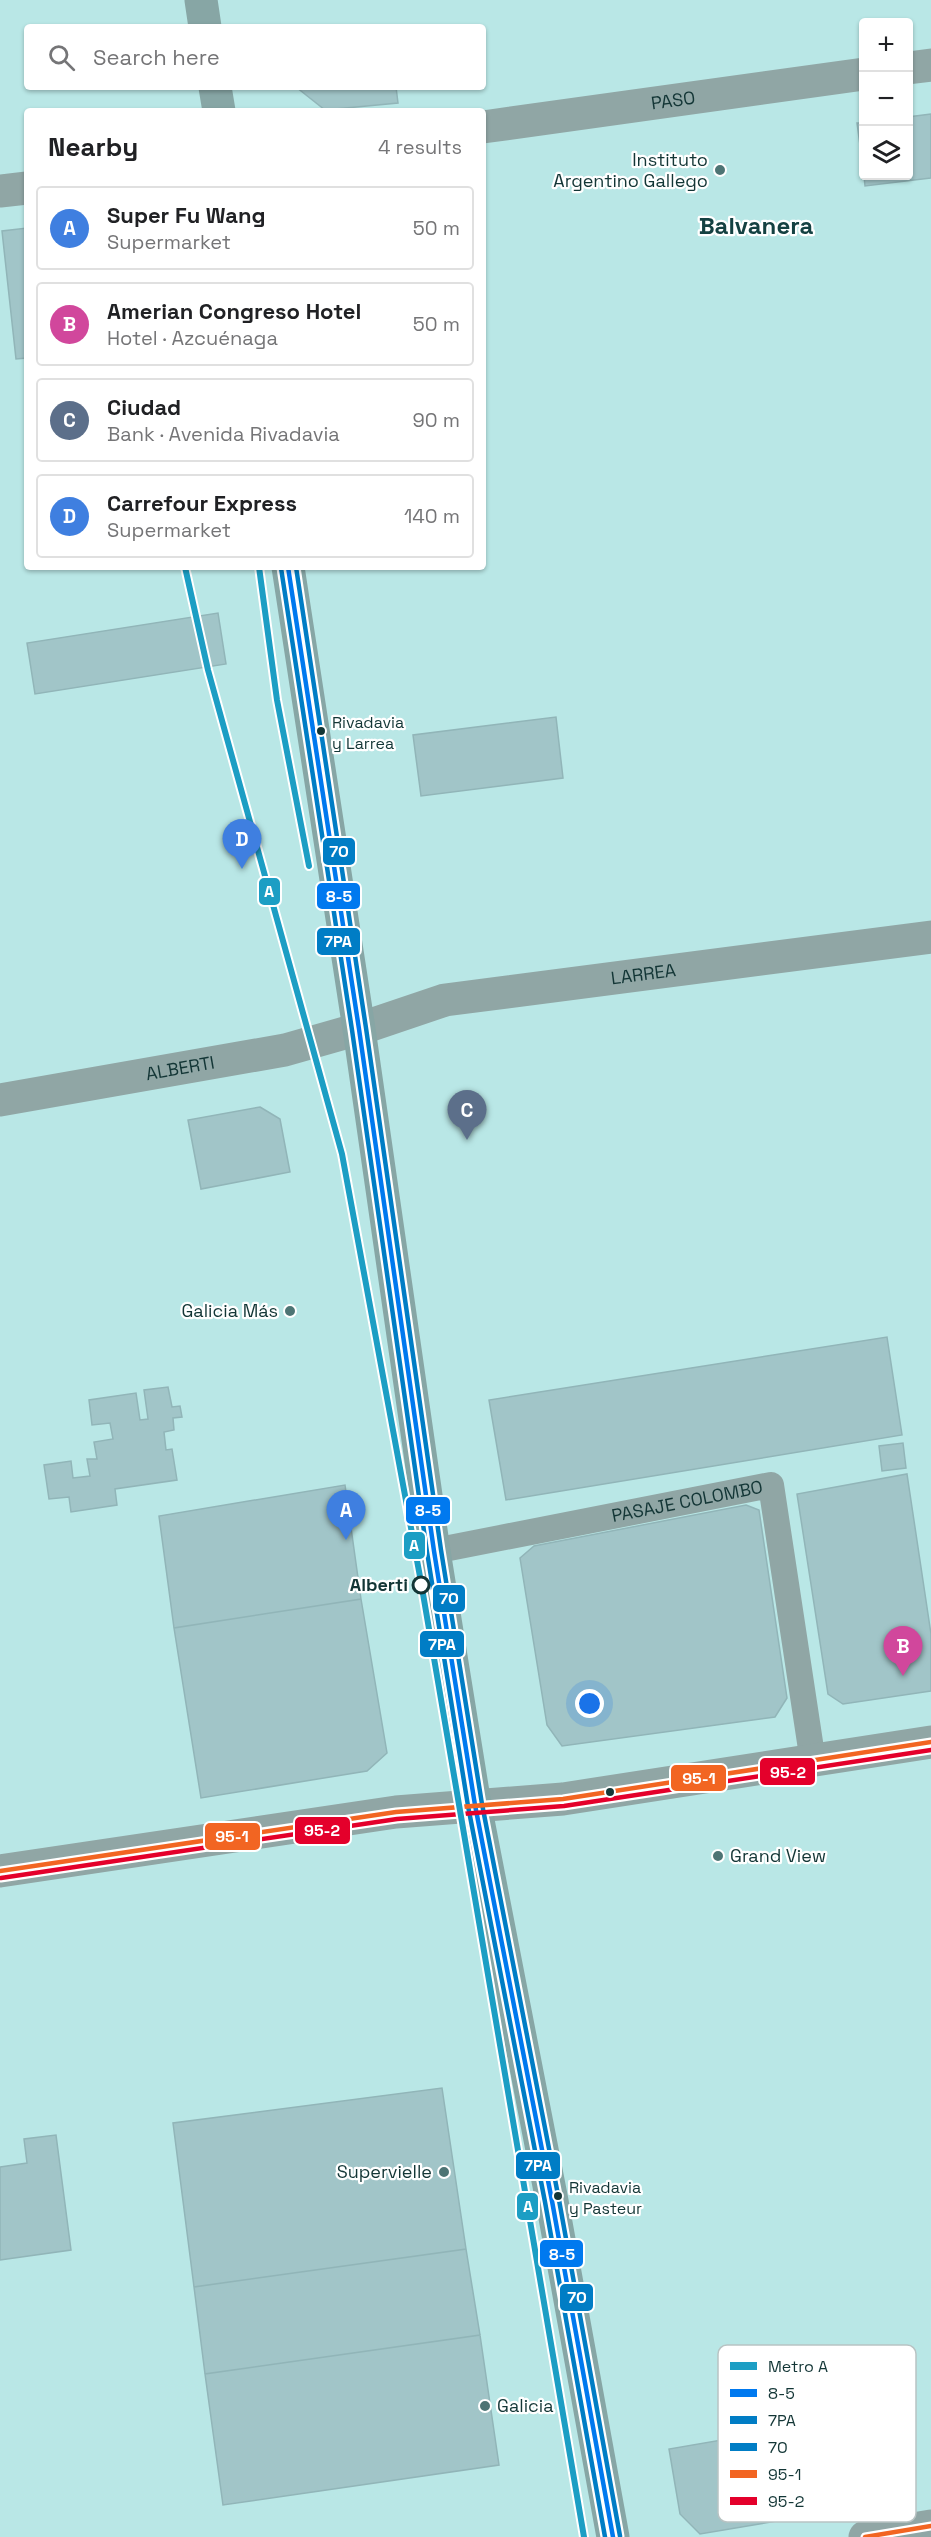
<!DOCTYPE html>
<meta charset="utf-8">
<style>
body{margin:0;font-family:"Space Grotesk",sans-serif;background:#f2f2f2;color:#202124}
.controls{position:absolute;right:18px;top:18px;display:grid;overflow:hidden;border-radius:6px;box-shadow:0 2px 4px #0004}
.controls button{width:54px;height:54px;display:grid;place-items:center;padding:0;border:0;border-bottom:2px solid #e0e0e0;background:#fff;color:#202124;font:30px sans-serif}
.you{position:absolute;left:590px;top:1704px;width:21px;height:21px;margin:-15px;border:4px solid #fff;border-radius:50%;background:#1a73e8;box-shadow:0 0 0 9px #1a73e833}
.badge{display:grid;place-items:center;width:39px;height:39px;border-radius:50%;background:#4d7474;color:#fff;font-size:20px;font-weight:700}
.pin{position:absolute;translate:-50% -50px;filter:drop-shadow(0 2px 3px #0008)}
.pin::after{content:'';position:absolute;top:32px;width:21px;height:18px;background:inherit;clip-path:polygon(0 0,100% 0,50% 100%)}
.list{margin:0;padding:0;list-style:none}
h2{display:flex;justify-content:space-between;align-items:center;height:78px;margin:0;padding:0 24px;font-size:26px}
h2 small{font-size:20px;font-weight:400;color:#757577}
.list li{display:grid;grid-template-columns:39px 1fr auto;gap:18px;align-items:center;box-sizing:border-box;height:84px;margin:0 12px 12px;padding:0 12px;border:2px solid #e0e0e0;border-radius:6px}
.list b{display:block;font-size:22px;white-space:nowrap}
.list p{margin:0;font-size:20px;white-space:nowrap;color:#757577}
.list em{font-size:20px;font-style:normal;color:#757577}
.icon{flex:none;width:33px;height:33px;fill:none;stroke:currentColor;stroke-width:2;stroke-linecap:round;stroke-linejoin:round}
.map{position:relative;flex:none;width:931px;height:2537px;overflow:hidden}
.search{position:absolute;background:#fff;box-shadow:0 2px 4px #0004;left:24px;top:24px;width:462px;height:66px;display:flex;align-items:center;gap:15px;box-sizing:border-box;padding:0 21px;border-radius:6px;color:#757577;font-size:22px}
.panel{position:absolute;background:#fff;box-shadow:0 2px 4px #0004;left:24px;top:108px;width:462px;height:462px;border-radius:6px}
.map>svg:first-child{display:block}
.building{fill:#a1c5c8;stroke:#91b5b8;stroke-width:1.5}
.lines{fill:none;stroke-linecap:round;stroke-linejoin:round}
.service{stroke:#90a6a5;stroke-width:26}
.minor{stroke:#90a6a5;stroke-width:33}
.primary{stroke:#87a6a5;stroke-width:33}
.bus-1-casing{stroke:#fff;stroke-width:9}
.bus-2-casing{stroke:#fff;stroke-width:9}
.bus-3-casing{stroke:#fff;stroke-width:9}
.bus-4-casing{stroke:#fff;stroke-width:9}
.bus-5-casing{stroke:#fff;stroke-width:9}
.bus-1{stroke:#0079ef;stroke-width:4.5}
.bus-2{stroke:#007dc5;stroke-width:4.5}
.bus-3{stroke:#007dc5;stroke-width:4.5}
.bus-4{stroke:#f26522;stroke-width:4.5}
.bus-5{stroke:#e4002b;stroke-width:4.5}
.metro-1-casing{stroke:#fff;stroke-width:10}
.metro-1{stroke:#1c9ec4;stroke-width:6}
.poi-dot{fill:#4d7474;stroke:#fff;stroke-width:2}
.bus-dot{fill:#133636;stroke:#fff;stroke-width:2}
.stop-dot{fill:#fff;stroke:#133636;stroke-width:3}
.labels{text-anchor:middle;stroke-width:4.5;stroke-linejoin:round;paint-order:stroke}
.bus-label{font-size:16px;fill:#133636;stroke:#fff;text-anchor:start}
.street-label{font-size:18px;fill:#133636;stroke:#fff}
.poi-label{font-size:18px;fill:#133636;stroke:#fff;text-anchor:end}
.stop-label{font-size:18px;font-weight:bold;fill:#133636;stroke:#fff;text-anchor:end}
.district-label{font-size:24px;font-weight:bold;fill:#144142;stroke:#fff}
.key{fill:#fff;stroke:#b8c3c3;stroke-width:1.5}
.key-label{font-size:16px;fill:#133636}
.line-badge{stroke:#fff;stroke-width:2}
.badge-label{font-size:16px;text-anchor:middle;font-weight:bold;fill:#fff}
</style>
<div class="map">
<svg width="931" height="2537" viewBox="0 0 931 2537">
<rect width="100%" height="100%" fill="#b9e7e6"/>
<path class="building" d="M296,87H396L398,103L325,110Z
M931,114V178L865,186L864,176H908V117Z
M857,123H864V175Z
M27,228V358L16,359L2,231Z
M218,613L226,664L35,694L27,643Z
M556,717L563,778L421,796L413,735Z
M260,1107L280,1119L290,1172L201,1189L188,1120Z
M887,1337L902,1435L506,1500L489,1400Z
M168,1387L172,1407L180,1406L182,1417L173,1418L174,1430L164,1432L166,1450L172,1449L177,1480L115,1489L117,1505L71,1512L69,1497L49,1499L44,1465L71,1461L73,1478L90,1476L87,1459H97L94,1442L113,1439L110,1423L92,1425L89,1400L136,1393L140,1420L148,1419L144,1390Z
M903,1443L906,1468L882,1471L879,1446Z
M907,1474L931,1634V1691L843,1704L828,1694L797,1494Z
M345,1485L361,1599L174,1628L159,1516Z
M746,1505L759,1510L787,1698L775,1717L562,1746L547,1725L520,1558L534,1546Z
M361,1599L387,1753L367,1771L201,1798L174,1628Z
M442,2088L466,2249L194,2287L173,2123Z
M56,2135L71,2250L0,2260V2167L27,2163L24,2139Z
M466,2249L480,2335L205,2374L194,2287Z
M480,2335L499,2465L223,2505L205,2374Z
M833,2421L848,2509L700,2534L680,2514L669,2449Z"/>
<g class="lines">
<path class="service" id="s1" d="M434,1551L771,1485L813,1762"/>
<g class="minor">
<path d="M908,68L931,65"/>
<path id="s2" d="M483,127L864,74"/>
<path d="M0,191L27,188"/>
<path id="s3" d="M0,1100L285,1050L359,1029L445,1000L931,937"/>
<path d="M0,1871L396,1812L563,1799L931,1742"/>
<path d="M865,2537L931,2526"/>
</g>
<path class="primary" d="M201,0L205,27
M215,87L219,111
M288,567L359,1029L434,1551L475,1805L552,2201L613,2537"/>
<g class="bus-1-casing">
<path id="bus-1" d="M288,567L359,1029L434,1551L475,1805L552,2201L613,2537"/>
</g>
<g class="bus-2-casing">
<path id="bus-2" d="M281,568L352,1030L427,1552L468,1806L545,2202L605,2537"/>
</g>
<g class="bus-3-casing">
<path id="bus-3" d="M296,567L366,1028L441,1550L482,1804L559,2200L620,2536"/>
</g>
<g class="bus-4-casing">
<path id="bus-4" d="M0,1871L396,1812L563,1799L931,1742
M865,2537L931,2526"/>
</g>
<g class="bus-5-casing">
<path id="bus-5" d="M1,1878L397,1819L564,1806L931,1750"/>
</g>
<use href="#bus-1" class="bus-1"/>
<use href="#bus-2" class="bus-2"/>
<use href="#bus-3" class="bus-3"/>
<use href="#bus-4" class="bus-4"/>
<use href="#bus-5" class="bus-5"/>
<g class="metro-1-casing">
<path id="metro-1" d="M185,567L208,670L342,1154L421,1582L584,2537
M259,567L277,700L309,866"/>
</g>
<use href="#metro-1" class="metro-1"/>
</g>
<g class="poi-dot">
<circle cx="720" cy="170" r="6"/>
<circle cx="290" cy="1311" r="6"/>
<circle cx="718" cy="1856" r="6"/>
<circle cx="444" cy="2172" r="6"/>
<circle cx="485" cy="2406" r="6"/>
</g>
<g class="bus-dot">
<circle cx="321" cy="731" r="5"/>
<circle cx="610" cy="1792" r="5"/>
<circle cx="558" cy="2196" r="5"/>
</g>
<circle class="stop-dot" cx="421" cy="1585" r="8"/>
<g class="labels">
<g class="bus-label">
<text x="332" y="728">Rivadavia<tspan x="332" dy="21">y Larrea</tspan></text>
<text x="569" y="2193">Rivadavia<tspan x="569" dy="21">y Pasteur</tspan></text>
</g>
<g class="street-label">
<text dy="6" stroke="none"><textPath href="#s2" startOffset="192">PASO</textPath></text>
<text dy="6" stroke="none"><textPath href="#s3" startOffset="657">LARREA</textPath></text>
<text dy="6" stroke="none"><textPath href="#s3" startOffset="183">ALBERTI</textPath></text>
<text dy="6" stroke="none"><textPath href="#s1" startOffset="258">PASAJE COLOMBO</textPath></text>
</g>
<g class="poi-label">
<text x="708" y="166">Instituto<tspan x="708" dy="21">Argentino Gallego</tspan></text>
<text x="278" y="1317">Galicia Más</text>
<text x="730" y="1862" text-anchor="start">Grand View</text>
<text x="432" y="2178">Supervielle</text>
<text x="497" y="2412" text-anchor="start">Galicia</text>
</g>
<g class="stop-label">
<text x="408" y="1591">Alberti</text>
</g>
<g class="district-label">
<text x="756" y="234">Balvanera</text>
</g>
</g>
<rect x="718" y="2345" width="198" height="177" rx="9" class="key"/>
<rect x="730" y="2362" width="27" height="8" fill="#1c9ec4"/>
<rect x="730" y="2389" width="27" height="8" fill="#0079ef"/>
<rect x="730" y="2416" width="27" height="8" fill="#007dc5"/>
<rect x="730" y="2443" width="27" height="8" fill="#007dc5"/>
<rect x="730" y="2470" width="27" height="8" fill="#f26522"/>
<rect x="730" y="2497" width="27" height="8" fill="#e4002b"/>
<g class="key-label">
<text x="768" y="2372">Metro A</text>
<text x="768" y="2399">8-5</text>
<text x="768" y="2426">7PA</text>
<text x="768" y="2453">7O</text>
<text x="768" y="2480">95-1</text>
<text x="768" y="2507">95-2</text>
</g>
<g class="line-badge">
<rect x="322" y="837" width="34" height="29" rx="6" fill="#007dc5"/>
<rect x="258" y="877" width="23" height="29" rx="6" fill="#1c9ec4"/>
<rect x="316" y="882" width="45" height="28" rx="6" fill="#0079ef"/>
<rect x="316" y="927" width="45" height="29" rx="6" fill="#007dc5"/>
<rect x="405" y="1496" width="46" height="29" rx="6" fill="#0079ef"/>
<rect x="403" y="1531" width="23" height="29" rx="6" fill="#1c9ec4"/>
<rect x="432" y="1584" width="34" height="29" rx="6" fill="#007dc5"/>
<rect x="419" y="1630" width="46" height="28" rx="6" fill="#007dc5"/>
<rect x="759" y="1757" width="57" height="29" rx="6" fill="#e4002b"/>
<rect x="670" y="1764" width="57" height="28" rx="6" fill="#f26522"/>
<rect x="294" y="1816" width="57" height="29" rx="6" fill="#e4002b"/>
<rect x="204" y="1822" width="57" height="29" rx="6" fill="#f26522"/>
<rect x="515" y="2151" width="46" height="29" rx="6" fill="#007dc5"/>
<rect x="516" y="2192" width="23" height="29" rx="6" fill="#1c9ec4"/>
<rect x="539" y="2239" width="45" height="29" rx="6" fill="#0079ef"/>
<rect x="559" y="2283" width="35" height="29" rx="6" fill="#007dc5"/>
</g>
<g class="badge-label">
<text x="339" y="857">7O</text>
<text x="269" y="897">A</text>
<text x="339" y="902">8-5</text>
<text x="338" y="947">7PA</text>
<text x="428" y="1516">8-5</text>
<text x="414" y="1551">A</text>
<text x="449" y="1604">7O</text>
<text x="442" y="1650">7PA</text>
<text x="788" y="1778">95-2</text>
<text x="699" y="1784">95-1</text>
<text x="322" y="1836">95-2</text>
<text x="232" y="1842">95-1</text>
<text x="538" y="2171">7PA</text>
<text x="528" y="2212">A</text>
<text x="562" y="2260">8-5</text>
<text x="577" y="2303">7O</text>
</g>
</svg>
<div class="controls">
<button>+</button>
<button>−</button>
<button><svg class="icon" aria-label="layers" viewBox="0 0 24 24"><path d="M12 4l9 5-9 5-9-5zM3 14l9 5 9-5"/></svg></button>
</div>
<div class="you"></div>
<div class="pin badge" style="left:346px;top:1540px;background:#3f7fe0">A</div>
<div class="pin badge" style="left:903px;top:1676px;background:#d1479c">B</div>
<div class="pin badge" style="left:467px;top:1140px;background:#5c6f8a">C</div>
<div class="pin badge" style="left:242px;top:869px;background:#3f7fe0">D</div>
<div class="search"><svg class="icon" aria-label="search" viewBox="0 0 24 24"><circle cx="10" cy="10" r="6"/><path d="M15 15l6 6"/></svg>Search here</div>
<section class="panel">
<h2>Nearby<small>4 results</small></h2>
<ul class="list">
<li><span class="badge" style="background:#3f7fe0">A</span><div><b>Super Fu Wang</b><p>Supermarket</p></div><em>50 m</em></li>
<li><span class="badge" style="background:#d1479c">B</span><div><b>Amerian Congreso Hotel</b><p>Hotel · Azcuénaga</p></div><em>50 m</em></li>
<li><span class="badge" style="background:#5c6f8a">C</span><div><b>Ciudad</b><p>Bank · Avenida Rivadavia</p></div><em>90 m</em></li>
<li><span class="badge" style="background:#3f7fe0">D</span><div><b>Carrefour Express</b><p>Supermarket</p></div><em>140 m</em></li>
</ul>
</section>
</div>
